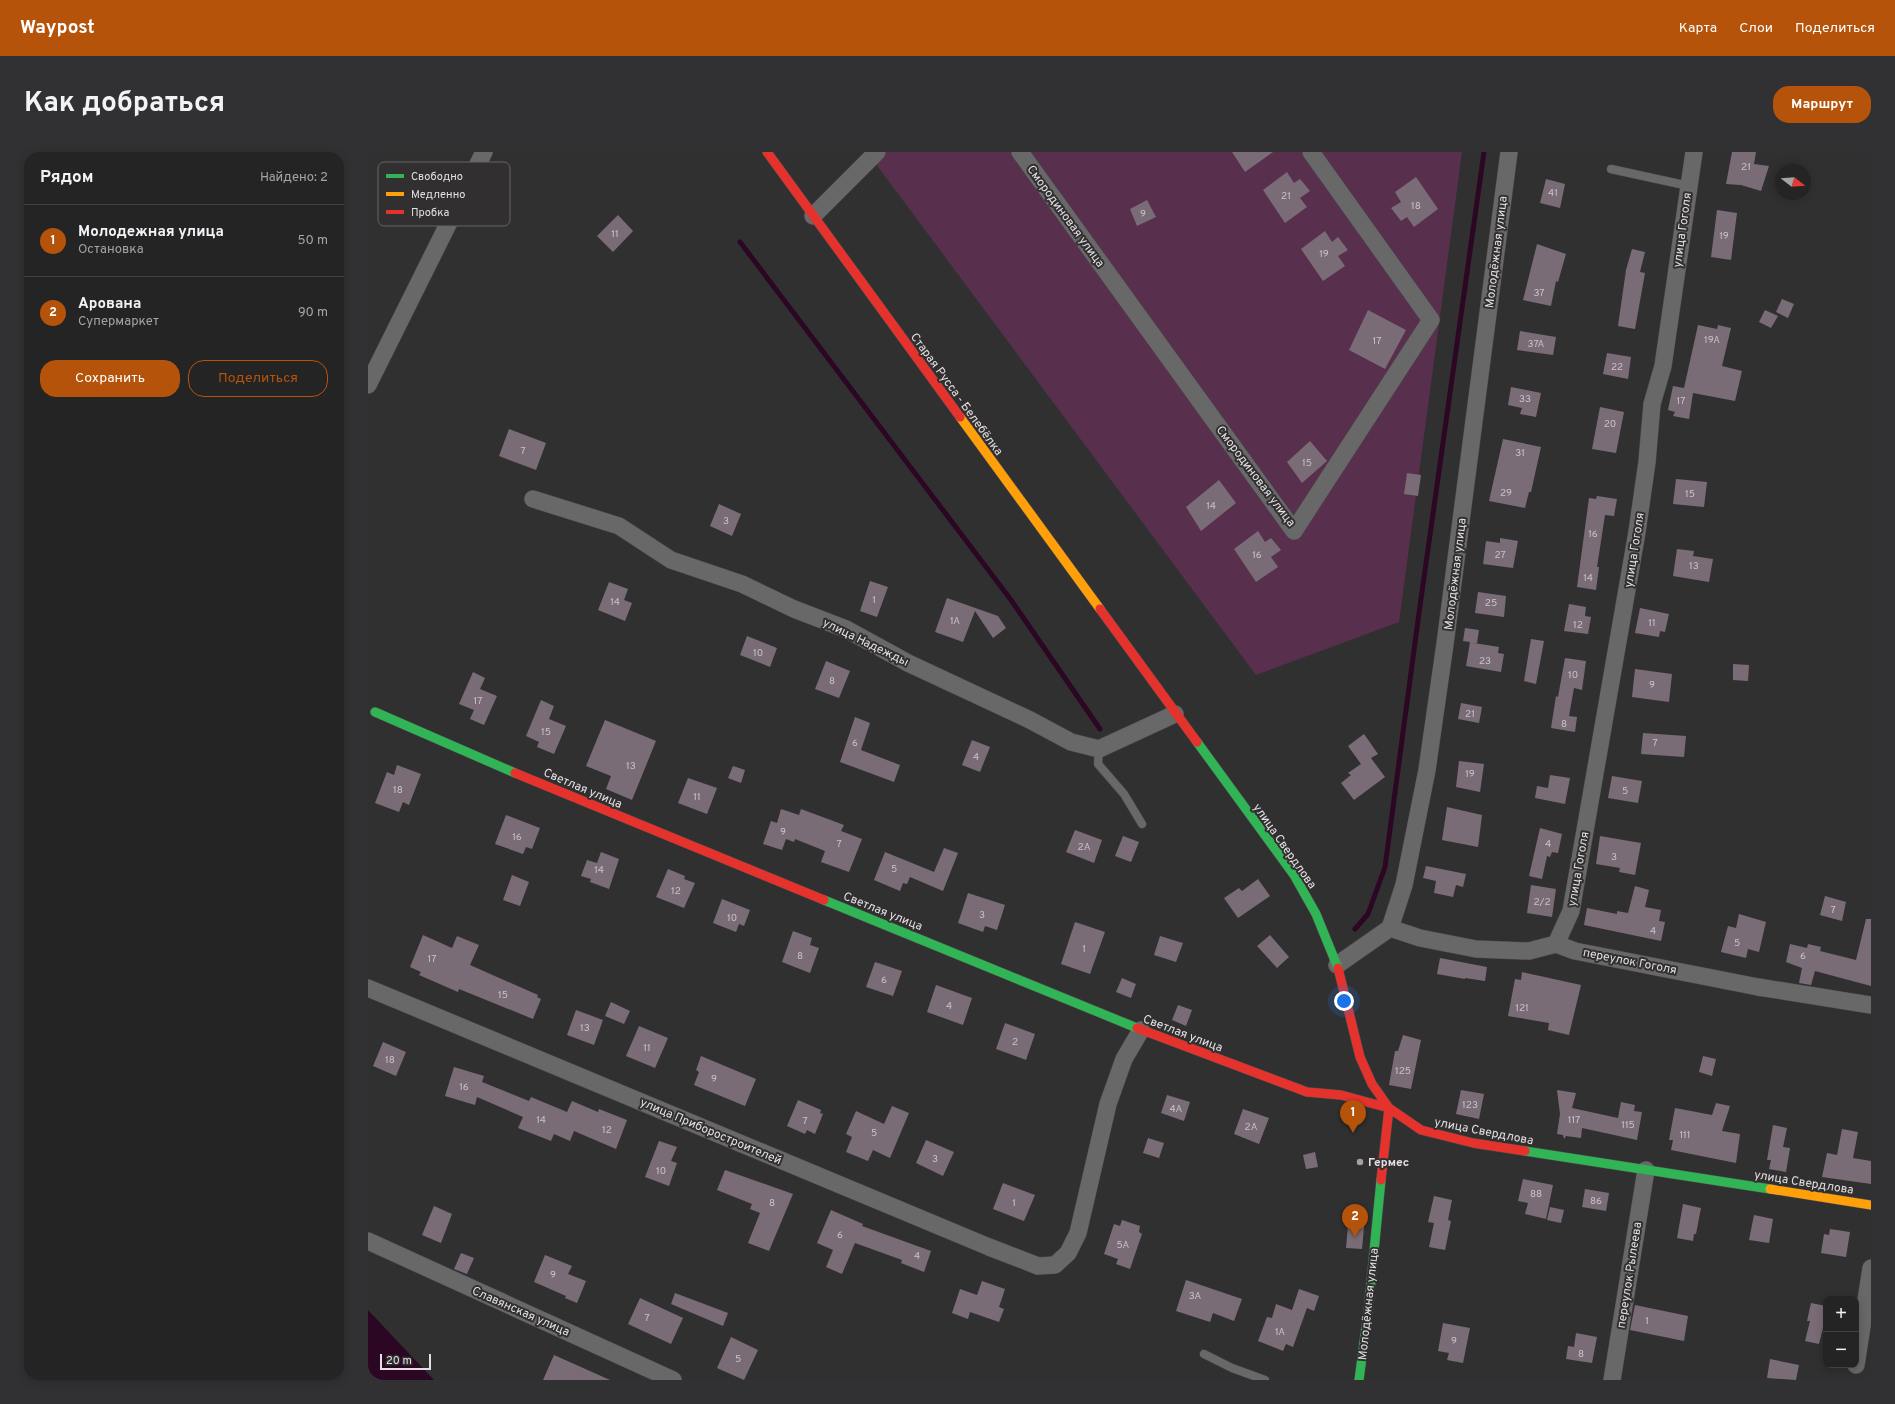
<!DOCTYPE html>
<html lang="ru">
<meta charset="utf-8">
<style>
body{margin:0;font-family:Overpass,sans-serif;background:#313032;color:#f1f3f6}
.controls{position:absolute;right:12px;bottom:12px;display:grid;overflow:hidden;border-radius:8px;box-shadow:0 2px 10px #0003}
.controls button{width:36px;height:36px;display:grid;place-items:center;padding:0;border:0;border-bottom:1px solid #424142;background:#252425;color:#f1f3f6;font:20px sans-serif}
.compass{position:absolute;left:1407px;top:12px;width:36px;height:36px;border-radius:50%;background:#252425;box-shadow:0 2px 10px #0003;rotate:107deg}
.scale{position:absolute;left:12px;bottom:10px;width:51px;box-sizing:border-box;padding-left:4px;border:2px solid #e2e0e2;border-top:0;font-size:11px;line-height:14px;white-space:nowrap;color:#e2e0e2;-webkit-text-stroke:3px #322f31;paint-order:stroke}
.you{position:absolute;left:976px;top:849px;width:14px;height:14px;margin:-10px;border:3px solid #fff;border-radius:50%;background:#1a73e8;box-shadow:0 0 0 6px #1a73e833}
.badge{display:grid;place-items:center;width:26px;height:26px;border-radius:50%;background:#b45309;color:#fff;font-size:13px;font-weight:700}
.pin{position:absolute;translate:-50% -33px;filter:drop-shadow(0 1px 2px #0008)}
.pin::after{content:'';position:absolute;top:21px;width:14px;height:12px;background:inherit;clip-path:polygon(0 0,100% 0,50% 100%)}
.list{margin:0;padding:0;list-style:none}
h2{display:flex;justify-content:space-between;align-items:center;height:52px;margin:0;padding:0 16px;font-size:17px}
h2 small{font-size:13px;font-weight:400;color:#a3a4a7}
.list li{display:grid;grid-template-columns:26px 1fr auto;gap:12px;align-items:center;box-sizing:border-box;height:72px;padding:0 16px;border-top:1px solid #424142}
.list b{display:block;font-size:15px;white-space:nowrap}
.list p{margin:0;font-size:13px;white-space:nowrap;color:#a3a4a7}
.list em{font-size:13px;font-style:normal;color:#a3a4a7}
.actions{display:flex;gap:8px;padding:12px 16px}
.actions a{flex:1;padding:9px 0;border:1px solid #b45309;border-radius:16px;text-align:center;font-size:14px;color:#b45309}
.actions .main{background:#b45309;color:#fff}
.map{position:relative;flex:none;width:1503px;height:1228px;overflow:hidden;border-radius:16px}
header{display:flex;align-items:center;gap:24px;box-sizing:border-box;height:56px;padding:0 20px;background:#b45309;color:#fff}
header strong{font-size:19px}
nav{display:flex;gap:22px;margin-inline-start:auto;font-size:14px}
.intro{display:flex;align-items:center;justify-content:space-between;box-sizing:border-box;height:96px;padding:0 24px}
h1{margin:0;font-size:28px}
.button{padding:10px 18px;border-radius:16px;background:#b45309;color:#fff;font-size:14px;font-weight:700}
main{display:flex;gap:24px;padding:0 24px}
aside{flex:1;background:#252425;border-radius:16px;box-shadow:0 2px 10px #0003}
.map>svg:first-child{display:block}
.green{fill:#582f4d}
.water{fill:#2c0723}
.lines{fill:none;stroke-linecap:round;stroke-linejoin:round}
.stream{stroke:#2c0723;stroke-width:5}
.building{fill:#7a6c76}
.lane-casing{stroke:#4e4d4e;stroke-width:9}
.street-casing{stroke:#4e4d4e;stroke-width:18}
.fast-casing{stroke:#4e4d4e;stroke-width:10}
.slow-casing{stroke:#4e4d4e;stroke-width:10}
.jam-casing{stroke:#4e4d4e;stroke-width:10}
.lane{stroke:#696869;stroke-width:8}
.street{stroke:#696869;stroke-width:17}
.fast{stroke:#30b455;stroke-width:9}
.slow{stroke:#ff9f0a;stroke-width:9}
.jam{stroke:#e5322d;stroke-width:9}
.poi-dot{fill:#a4a2a4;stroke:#322f31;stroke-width:1.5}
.labels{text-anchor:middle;stroke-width:4;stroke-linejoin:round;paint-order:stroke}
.number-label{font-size:10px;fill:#c8c3c7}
.street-label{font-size:12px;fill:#e2e0e2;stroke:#322f31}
.poi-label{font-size:12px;font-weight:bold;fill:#e2e0e2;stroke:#322f31;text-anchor:start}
.key{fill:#322f31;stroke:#676466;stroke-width:1}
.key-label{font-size:11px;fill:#e2e0e2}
</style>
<header>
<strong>Waypost</strong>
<nav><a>Карта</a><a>Слои</a><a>Поделиться</a></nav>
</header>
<div class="intro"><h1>Как добраться</h1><a class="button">Маршрут</a></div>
<main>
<aside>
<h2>Рядом<small>Найдено: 2</small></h2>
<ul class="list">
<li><span class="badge">1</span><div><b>Молодежная улица</b><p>Остановка</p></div><em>50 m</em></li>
<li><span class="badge">2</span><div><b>Арована</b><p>Супермаркет</p></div><em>90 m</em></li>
</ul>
<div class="actions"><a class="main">Сохранить</a><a>Поделиться</a></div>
</aside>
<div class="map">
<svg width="1503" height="1228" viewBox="0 0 1503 1228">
<rect width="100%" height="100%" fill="#313031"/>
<path class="green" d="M499,0H1094L1031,470L888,523Z"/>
<path class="water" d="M0,1158L66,1228H0Z"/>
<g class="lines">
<path class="stream" d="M372,90L643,448L732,577
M987,777L1000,762L1017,715L1051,461L1116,0"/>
</g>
<path class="building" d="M864,0H905L877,20Z
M1364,0H1388L1386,12L1401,14L1393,39L1373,33L1358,32Z
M919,20L926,31L932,27L942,39L932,46L939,55L917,71L895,38Z
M1048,25L1070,57L1046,75L1039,65L1033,69L1023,56L1033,50L1027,40Z
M1178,27L1197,32L1192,56L1172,51Z
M779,48L788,65L769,74L762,57Z
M1349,58L1369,61L1363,108L1343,105Z
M250,63L265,79L245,100L229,84Z
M957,79L964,90L970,85L980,98L970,104L977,114L955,129L933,97Z
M1169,92L1198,102L1190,130L1188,129L1183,154L1155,148Z
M1264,97L1277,100L1272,120L1277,121L1267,177L1250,174L1258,118Z
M1414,147L1426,152L1420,166L1408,160Z
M1000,158L1038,178L1017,217L981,198Z
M1397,158L1410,164L1403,176L1391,170Z
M1330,173L1349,177L1350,173L1363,176L1354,214L1374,219L1367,249L1325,241L1321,267L1305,264L1307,260L1300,258L1305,234L1316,236Z
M1152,179L1188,185L1185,203L1149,198Z
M1239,201L1263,205L1260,227L1235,222Z
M1143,235L1173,241L1168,265L1152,262L1154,256L1140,253Z
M1232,255L1256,260L1248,301L1224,297Z
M141,277L178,291L168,318L131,304Z
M1135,287L1173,295L1163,340H1161L1157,356L1121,349Z
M942,289L959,309L934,331L919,310Z
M1039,321L1053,323L1050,344L1036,342Z
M1308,327L1339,330L1336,355L1305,352Z
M851,328L868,351L833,379L818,355Z
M1229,344L1249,347L1246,364L1237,363L1229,415H1231L1228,438L1209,435L1221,346L1228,347Z
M351,352L373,362L364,384L342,374Z
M890,379L897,390L903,386L913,398L903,405L910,415L888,430L866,397Z
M1132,386L1150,389L1145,416L1115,412L1118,389L1132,391Z
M1309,397L1326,399L1325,404L1345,407L1341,430L1305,424Z
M502,429L520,435L509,465L492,459Z
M241,430L260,437L256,448L264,451L257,469L230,458Z
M1110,440L1138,444L1136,465L1107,461Z
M579,446L630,464L638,476L625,486L607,459L595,490L567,480Z
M1201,452L1218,455L1217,464L1223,465L1220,482L1196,479Z
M1272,456L1301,462L1297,480L1292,479L1291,485L1267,481Z
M1097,476L1111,478L1109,491H1106L1131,495L1130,501L1136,502L1133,520L1098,514L1102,490L1095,489Z
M379,484L409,496L402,515L372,503Z
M1163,487L1176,489L1168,532L1156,529Z
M1197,506L1218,509L1214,538L1206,536L1201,564L1209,565L1207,580L1183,576L1188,544L1190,545Z
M458,509L482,519L471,546L447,537Z
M1365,512L1381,513L1380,529L1365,528Z
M1267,517L1304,522L1301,550L1264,545Z
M105,520L117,526L112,537L129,544L116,573L102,567L106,558L91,552Z
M173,548L186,554L181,567L198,574L186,602L169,595L171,590L158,584Z
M1093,551L1114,555L1111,571L1090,567Z
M487,565L502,571L493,598L532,613L526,630L472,610Z
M237,568L288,589L264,648L238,637L243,624L218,614Z
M1275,581L1318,584L1316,605L1273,602Z
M996,582L1010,602L1003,606L1017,625L986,648L973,631L983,623L980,621L993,612L980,594Z
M604,588L622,595L612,620L594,613Z
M1091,609L1116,612L1112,640L1088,635Z
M29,613L53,622L41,653L35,650L31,660L7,651L19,620L26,623Z
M365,614L377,618L373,631L360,626Z
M1182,623L1202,626L1197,652L1167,646L1169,634L1180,636Z
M1244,624L1274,629L1270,651L1240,646Z
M320,626L349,636L339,662L310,651Z
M1079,655L1114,663L1110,695L1074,688Z
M413,657L431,663L433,657L476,673L473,679L494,687L481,720L453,710L457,699L427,687L426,690L418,687L414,698L395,692L403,669L409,671Z
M138,663L172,676L164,697L158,695L155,702L127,692Z
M1172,676L1194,682L1190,701L1184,700L1182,705L1179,704L1174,727L1161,724Z
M707,678L734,688L726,711L698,700Z
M755,684L771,690L763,710L747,704Z
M1232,684L1273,691L1267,723L1251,720L1252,716L1228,712Z
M576,696L590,701L575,739L542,725L539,732L535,731L532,739L506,728L517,700L566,720Z
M233,700L251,707L241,737L222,730L223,727L213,724L219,708L229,711Z
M1058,714L1098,722L1095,735L1088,733L1085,745L1066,741L1068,729L1055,726Z
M300,717L317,724L316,727L327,731L316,756L288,745Z
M144,723L161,730L152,754L135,748Z
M890,727L902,744L870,766L856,746L871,736L874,739Z
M1163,733L1188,737L1184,765L1159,761Z
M1267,734L1281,738L1277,755L1293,758L1291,769L1297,770L1293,789L1216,773L1219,756L1249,762V759L1260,761Z
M600,741L637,753L629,778L617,774L615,780L590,771Z
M1457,744L1478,750L1474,769L1452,763Z
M354,747L382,758L376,774L371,772L368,780L345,771Z
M1371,762L1398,770L1391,800L1380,797L1378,806L1353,800L1360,774L1368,776Z
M1498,767H1503V834L1447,819L1443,833L1431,831L1434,816L1418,810L1422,792L1439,796L1440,792L1453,795L1452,799L1488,808Z
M707,770L737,780L722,822L693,812Z
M425,779L444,786L442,793L451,796L442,821L414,810Z
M55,783L84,796L89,784L111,793L102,813L170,843L169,845L173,847L165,867L91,837L90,840L51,823L53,820L42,815Z
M902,783L921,805L909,816L889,794Z
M792,784L815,791L808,810L786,803Z
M1072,806L1119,815L1117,829L1097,826V827L1069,822Z
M507,810L534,819L525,844L498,835Z
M1154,820L1213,833L1201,883L1180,878L1181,871L1140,864L1147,827L1153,828Z
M754,826L768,832L763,846L748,840Z
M568,833L604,846L595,873L559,860Z
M243,850L262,859L256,872L237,864Z
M810,853L824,858L818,874L804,868Z
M208,858L235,868L226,893L199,883Z
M637,871L667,882L658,908L628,897Z
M271,874L300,886L287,916L258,904Z
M1035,883L1053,888L1043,937L1021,933L1027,899H1030Z
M15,890L38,900L28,924L5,914Z
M333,904L388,927L377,954L326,933L331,920L328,918Z
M1335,904L1348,907L1344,924L1331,920Z
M86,915L116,924L114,930L161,949L163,945L199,960L204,949L230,960L231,957L259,968L248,997L206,979L202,989L186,982L183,989L150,976L155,965L109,945L107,953L77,944Z
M1093,938L1116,942L1111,967L1088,962Z
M1189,938L1208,941L1204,956L1250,966L1253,950L1267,953L1266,959L1274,960L1269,988L1214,976L1213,986L1198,984L1196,987L1195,983L1189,982L1192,962Z
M799,943L822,950L816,969L793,961Z
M430,948L453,958L452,961L455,962L447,982L439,978L437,982L419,974Z
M1348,951L1362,954L1354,979L1372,982L1368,1011L1303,998L1305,988H1301L1307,956L1344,963Z
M524,954L541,961L522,1006L505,998L500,1009L478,1000L484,985L478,982L488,959L516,972Z
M875,957L901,966L891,992L866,982Z
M1405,973L1419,976L1415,995L1422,996L1418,1020L1401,1017L1403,1008H1399Z
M1474,977L1490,980L1485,1006L1503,1009V1032L1454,1025L1459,1001L1469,1003Z
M780,986L796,991L791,1006L775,1001Z
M558,988L586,1000L575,1024L548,1011Z
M291,989L309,995L303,1009L309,1011L301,1034L277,1025Z
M947,1000L950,1015L938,1017L935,1003Z
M357,1018L425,1042L401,1099L380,1091L392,1061L382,1057L384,1052L349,1038Z
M1155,1027L1185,1033L1178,1067L1157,1062L1160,1051L1150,1049Z
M635,1031L667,1043L656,1069L625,1057Z
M1217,1037L1241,1041L1238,1059L1214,1055Z
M1066,1044L1084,1048L1080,1068L1083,1069L1077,1098L1061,1095L1066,1071L1060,1070Z
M1315,1052L1333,1056L1328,1082H1326L1325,1089L1309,1086Z
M66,1054L84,1062L73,1091L54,1083Z
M1182,1055L1196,1058L1193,1071L1179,1068Z
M463,1058L495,1072L494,1074L563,1099L556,1120L533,1111L534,1108L487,1091L474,1122L458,1115L465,1098L449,1091Z
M981,1061L994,1062L993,1074L996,1075L994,1097L978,1096Z
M1386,1063L1405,1067L1401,1091L1381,1088Z
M754,1068L772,1074L771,1080L774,1082L762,1117L748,1112L750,1107L736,1102L746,1072L752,1074Z
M1462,1077L1482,1080L1478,1105L1453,1101L1456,1082L1461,1083Z
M93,1101L106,1106L99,1122L86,1117Z
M177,1103L204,1114L200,1122L218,1129L209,1151L197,1146L198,1144L166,1130Z
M818,1128L874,1147L866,1169L845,1161L842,1170L808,1159Z
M614,1129L637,1137L631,1155L636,1157L631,1170L602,1160L600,1167L584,1161L592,1137L609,1143Z
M931,1137L951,1144L946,1159L939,1156L925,1195L918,1192L915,1199L890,1189L899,1165L904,1166L908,1152L924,1158Z
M307,1141L360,1161L355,1174L303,1152Z
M272,1146L315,1166L303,1192L260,1172Z
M1443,1151L1458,1154V1173L1456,1172L1451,1192L1437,1189L1442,1169H1439Z
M1267,1153L1320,1164L1316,1189L1262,1178Z
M1075,1171L1102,1176L1095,1211L1079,1208L1081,1201L1070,1199Z
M1208,1181L1229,1185L1224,1211L1198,1207L1200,1194L1206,1195Z
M363,1185L390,1198L376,1228L349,1216Z
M186,1203L242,1228H175Z
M1402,1207L1431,1213L1428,1228L1399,1226Z"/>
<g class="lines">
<g class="lane-casing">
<path id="lane" d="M1243,17L1321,34
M731,597L730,612L756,642L774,672
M836,1202L864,1216L897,1228"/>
</g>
<g class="street-casing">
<path id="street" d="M652,0L926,379L1063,168L943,0
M445,64L509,0
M0,233L116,0
M165,347L251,374L303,408L374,432L426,457L478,477L540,511L662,568L703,590L731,597L807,562
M1022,776L1052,786L1108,797L1161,799L1188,792L1207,799L1390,835L1503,853
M1188,792L1203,759L1269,380L1279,310L1284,252L1295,214L1326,0
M969,813L1022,776L1036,733L1059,618L1077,492L1141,0
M0,836L621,1095L670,1114L687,1113L700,1101L710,1081L740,952L756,907L773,878
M0,1089L305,1228
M1488,1213L1503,1116
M1244,1228L1278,1018"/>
</g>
<g class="fast-casing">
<path id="fast" d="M7,560L147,621
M829,590L926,723L948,762L970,816
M456,748L769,876
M1157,999L1402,1037
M991,1228L1000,1160L1013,1028"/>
</g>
<g class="slow-casing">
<path id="slow" d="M592,265L732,457
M1402,1037L1503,1053"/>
</g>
<g class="jam-casing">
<path id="jam" d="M399,0L592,265
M732,457L829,590
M147,621L456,748
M970,816L992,905L1004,932L1021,956L1053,978L1105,991L1157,999
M769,876L939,940L973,943L1021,956L1013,1028"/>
</g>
<use href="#lane" class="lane"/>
<use href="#street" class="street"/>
<use href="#fast" class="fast"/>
<use href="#slow" class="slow"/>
<use href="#jam" class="jam"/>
</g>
<circle class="poi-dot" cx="992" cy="1010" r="4"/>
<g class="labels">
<g class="number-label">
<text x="1378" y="18">21</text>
<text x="1185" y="44">41</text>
<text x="918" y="47">21</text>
<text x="1048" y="57">18</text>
<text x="775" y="65">9</text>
<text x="247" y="85">11</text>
<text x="1356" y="87">19</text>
<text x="956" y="105">19</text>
<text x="1171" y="144">37</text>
<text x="1344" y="191">19А</text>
<text x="1009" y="192">17</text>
<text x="1168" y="195">37А</text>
<text x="1249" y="218">22</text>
<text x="1157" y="250">33</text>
<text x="1313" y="252">17</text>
<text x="1242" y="275">20</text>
<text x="155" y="302">7</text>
<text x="1152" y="304">31</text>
<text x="939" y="314">15</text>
<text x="1138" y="344">29</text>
<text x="1322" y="345">15</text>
<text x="843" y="357">14</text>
<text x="358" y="372">3</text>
<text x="1225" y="385">16</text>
<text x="889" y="406">16</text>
<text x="1132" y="406">27</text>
<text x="1326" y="417">13</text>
<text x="1220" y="429">14</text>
<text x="506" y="451">1</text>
<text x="247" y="453">14</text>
<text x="1123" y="454">25</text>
<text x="587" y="472">1А</text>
<text x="1284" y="474">11</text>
<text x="1210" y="476">12</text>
<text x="390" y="504">10</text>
<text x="1117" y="512">23</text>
<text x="1205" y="526">10</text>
<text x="464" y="532">8</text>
<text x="1284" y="536">9</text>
<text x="110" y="552">17</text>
<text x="1102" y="565">21</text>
<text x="1196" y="575">8</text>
<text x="178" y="583">15</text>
<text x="487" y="594">6</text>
<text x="1287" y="594">7</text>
<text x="608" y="608">4</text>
<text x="263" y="617">13</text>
<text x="1102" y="625">19</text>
<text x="30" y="641">18</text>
<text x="1257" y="642">5</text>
<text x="329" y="648">11</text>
<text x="415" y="683">9</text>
<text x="149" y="688">16</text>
<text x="471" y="695">7</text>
<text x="1180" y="695">4</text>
<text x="716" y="698">2А</text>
<text x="1246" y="708">3</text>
<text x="526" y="720">5</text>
<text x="231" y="721">14</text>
<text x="308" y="742">12</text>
<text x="1174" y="753">2/2</text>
<text x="1465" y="761">7</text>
<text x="614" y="766">3</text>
<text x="364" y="769">10</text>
<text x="1285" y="782">4</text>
<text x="1369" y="794">5</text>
<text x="716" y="800">1</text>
<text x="432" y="807">8</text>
<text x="1435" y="807">6</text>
<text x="64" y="810">17</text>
<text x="516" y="831">6</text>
<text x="135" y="846">15</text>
<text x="581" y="857">4</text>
<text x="1154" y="859">121</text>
<text x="217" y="879">13</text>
<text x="647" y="893">2</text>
<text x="279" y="899">11</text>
<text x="22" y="911">18</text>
<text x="1035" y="922">125</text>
<text x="346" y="930">9</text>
<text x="96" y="938">16</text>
<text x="1102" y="956">123</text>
<text x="808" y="960">4А</text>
<text x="173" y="971">14</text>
<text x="1206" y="971">117</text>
<text x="437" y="972">7</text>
<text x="1260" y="976">115</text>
<text x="883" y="978">2А</text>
<text x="239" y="981">12</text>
<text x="506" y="984">5</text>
<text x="1317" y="986">111</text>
<text x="567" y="1010">3</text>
<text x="293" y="1022">10</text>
<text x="1168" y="1045">88</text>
<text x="1228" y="1052">86</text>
<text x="404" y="1054">8</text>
<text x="646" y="1054">1</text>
<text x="472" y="1086">6</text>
<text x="755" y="1096">5А</text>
<text x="549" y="1107">4</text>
<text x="185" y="1126">9</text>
<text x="827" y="1147">3А</text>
<text x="279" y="1169">7</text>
<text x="1279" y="1172">1</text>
<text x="912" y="1183">1А</text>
<text x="1086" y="1192">9</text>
<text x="1213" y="1205">8</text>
<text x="370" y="1210">5</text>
</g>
<g class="street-label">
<text transform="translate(698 64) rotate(54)" y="4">Смородиновая улица</text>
<text transform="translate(1314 78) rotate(-82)" y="4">улица Гоголя</text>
<text transform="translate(1128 100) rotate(-83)" y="4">Молодёжная улица</text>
<text transform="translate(589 242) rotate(54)" y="4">Старая Русса - Белебёлка</text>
<text transform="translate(888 324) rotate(53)" y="4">Смородиновая улица</text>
<text transform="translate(1266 398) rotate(-81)" y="4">улица Гоголя</text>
<text transform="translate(1087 422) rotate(-83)" y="4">Молодёжная улица</text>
<text transform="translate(498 490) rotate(26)" y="4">улица Надежды</text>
<text transform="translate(215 636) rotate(23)" y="4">Светлая улица</text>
<text transform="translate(917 694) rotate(55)" y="4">улица Свердлова</text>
<text transform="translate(1210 717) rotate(-80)" y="4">улица Гоголя</text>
<text transform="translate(515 759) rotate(22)" y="4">Светлая улица</text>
<text transform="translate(1262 809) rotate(11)" y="4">переулок Гоголя</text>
<text transform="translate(815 881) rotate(21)" y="4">Светлая улица</text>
<text transform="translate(343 979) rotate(23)" y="4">улица Приборостроителей</text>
<text transform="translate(1116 979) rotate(11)" y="4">улица Свердлова</text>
<text transform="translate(1436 1030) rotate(9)" y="4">улица Свердлова</text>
<text transform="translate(1261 1123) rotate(-81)" y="4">переулок Рылеева</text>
<text transform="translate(1000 1152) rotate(-84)" y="4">Молодёжная улица</text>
<text transform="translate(153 1159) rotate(24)" y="4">Славянская улица</text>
</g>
<g class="poi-label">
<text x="1000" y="1014">Гермес</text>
</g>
</g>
<rect x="10" y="10" width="132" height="64" rx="6" class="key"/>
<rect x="18" y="22" width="18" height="4" fill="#30b455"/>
<rect x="18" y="40" width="18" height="4" fill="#ff9f0a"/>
<rect x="18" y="58" width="18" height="4" fill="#e5322d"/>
<g class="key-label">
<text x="43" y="28">Свободно</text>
<text x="43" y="46">Медленно</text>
<text x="43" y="64">Пробка</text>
</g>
</svg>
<div class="controls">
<button>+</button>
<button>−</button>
</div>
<svg class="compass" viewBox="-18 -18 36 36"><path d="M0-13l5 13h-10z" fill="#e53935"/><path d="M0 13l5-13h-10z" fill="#a3a4a7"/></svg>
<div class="scale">20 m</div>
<div class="you"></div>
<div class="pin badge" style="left:985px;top:981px">1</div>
<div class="pin badge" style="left:987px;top:1085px">2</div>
</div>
</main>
